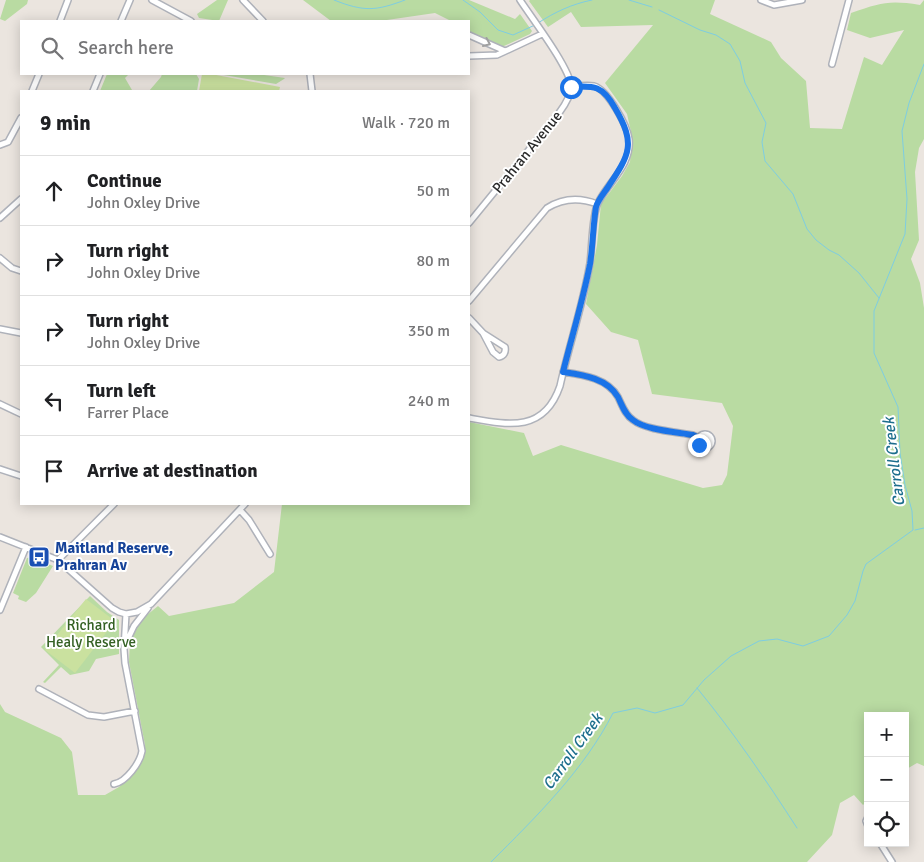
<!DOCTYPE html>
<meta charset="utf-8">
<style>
body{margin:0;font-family:Signika,sans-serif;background:#f6f6f6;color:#202124}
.controls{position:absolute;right:15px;bottom:15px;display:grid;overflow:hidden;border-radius:0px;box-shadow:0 2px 12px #0003}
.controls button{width:45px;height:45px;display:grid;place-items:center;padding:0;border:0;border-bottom:1px solid #e0e0e0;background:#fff;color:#202124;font:25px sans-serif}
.stop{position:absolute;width:15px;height:15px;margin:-11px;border:4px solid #1a73e8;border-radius:50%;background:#fff}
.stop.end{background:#1a73e8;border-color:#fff;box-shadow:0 1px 5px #0008}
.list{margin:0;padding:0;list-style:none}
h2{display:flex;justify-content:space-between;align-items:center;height:65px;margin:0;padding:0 20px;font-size:21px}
h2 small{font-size:16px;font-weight:400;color:#757577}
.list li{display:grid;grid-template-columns:32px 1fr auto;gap:15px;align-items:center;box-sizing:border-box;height:70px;padding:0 20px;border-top:1px solid #e0e0e0}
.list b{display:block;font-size:19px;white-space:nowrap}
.list p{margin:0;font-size:16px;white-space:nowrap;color:#757577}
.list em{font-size:16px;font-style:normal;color:#757577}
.icon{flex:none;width:28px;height:28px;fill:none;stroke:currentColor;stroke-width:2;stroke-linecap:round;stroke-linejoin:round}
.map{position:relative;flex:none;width:924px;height:862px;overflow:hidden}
.search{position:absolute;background:#fff;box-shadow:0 2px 12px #0003;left:20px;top:20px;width:450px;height:55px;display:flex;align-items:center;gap:12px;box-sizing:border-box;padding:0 18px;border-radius:0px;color:#757577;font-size:19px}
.panel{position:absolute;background:#fff;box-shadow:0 2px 12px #0003;left:20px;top:90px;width:450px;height:415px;border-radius:0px}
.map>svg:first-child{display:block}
.green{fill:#b9dba2}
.pitch{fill:#cae19f}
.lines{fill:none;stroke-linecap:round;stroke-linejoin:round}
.stream{stroke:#7ecde1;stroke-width:1}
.minor-casing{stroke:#afb2ba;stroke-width:8}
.minor{stroke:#fff;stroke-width:5}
.oneway{stroke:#a0a0a0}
.route{stroke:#1a73e8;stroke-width:6}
.labels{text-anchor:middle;stroke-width:4;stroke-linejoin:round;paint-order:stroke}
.street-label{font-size:15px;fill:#2b2b2b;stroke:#fff}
.transit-label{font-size:15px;font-weight:bold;fill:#164399;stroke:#fff;text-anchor:start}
.park-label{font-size:15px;fill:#346023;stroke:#fff}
.water-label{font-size:16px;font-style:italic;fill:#1d6e8d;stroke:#fff}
</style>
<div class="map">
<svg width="924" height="862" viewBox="0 0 924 862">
<rect width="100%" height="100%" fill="#ebe5df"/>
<path class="green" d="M6,0H28L27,4L5,21L0,19Z
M217,0H228L219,21L199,18L197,14Z
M303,0H469L515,19L520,14L532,31L530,34L504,46H499L469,31V21H451L435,13L380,21H331Z
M530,0H715L710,14L771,42L781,58L806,81L810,128L842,129L864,57L882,65L904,30L870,38L847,30L851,13C881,3 888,0 920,5L924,0V139L919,148L915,172L919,240L911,259L920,283L924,308V766L917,763L905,770V716H868V800L863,805L854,795L840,803L832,835L807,862H0V704L5,712L61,738L72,752L78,795H105L119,787L137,770L145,745L129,662L130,640L142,619L158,606L169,616L234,603L274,572L282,504H469V422L524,433L533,456L561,445L703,488L722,485L727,475L733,426L722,403L652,394L638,340L611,332L586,304L597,245L601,204L622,176L630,162L632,136L627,114L605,83L653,25L581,27L571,12L548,27L529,1Z
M107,74H129L125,78L132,90L100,91Z
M162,74H196L199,79L197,91H149L161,77Z
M218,74H257L285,78L284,79L276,84Z
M31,557L53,566L36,593L26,602L18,599L19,596L13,593L27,558Z
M90,596L107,612L119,620V654L96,659L89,671L70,675L61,667L45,683L43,682L59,665L41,647Z"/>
<path class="pitch" d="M202,74H211L280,87L279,91H199Z
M86,599L115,621L75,673L45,650Z"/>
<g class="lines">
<path class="stream" d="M334,0C364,12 376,11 405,0
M463,0L480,12L498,30L513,35L535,25
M629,0L652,7
M659,10L700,30L716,35L730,44L740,61L745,83L766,123L762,142L765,161L793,194L807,229L816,240L829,250L839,255L859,273L879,298
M538,23C555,12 572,4 592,0
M915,530L924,528
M697,688C734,733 766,780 797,828
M491,862C536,817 584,770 613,713L637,708L655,713L683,705L704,680L731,656L759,641L777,639L803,646L829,636L847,615L855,601L863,571L866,564L913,530L912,511L905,485L900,453L898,407L874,353V311L905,234L907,199L902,131L909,103L924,64"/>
<g class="minor-casing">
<path id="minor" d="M152,0L191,21
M243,0L263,21
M761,0L774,5L802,0
M60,21L68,0
M121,21L130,0
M469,35L505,51
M469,56L497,55L542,34
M832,64L849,0
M310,74L312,91
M32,91L39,74
M93,91L100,74
M0,145L8,142L21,118
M0,218L21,199
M469,223L559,113C565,105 571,96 571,86C570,68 531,17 520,0
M0,258L12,268L21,271
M469,301L547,208C563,198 579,197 597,204
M469,318L483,333L493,352L499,357C504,356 506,352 505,347L483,333
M0,329L21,333
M563,372C583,375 607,378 618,397C622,405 625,415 633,420C645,430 677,432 693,435L699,438
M0,404L21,414
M469,418C508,425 544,433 560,386C569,345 583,305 590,263C592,249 592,214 598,203C608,182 632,165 629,139C627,125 608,90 594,86C587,85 578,86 571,87
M698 441a7 7 0 1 1 14 0a7 7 0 1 1-14 0Z
M0,469L21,476
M240,510L249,520L270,554
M0,537L58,560L112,608L119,612L126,614L137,612L151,604L245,504
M58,560L114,504
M0,610L26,547
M125,645L134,626L148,608
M39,689L88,715L104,717L135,711
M114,784C126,782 140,763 142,751L125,663L124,649L126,614
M868,817L866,821L868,826
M880,843L892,862"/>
</g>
<use href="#minor" class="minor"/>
</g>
<defs><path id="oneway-chevron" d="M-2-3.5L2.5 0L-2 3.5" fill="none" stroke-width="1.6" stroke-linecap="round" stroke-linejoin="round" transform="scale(1.25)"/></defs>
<use class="oneway" href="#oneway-chevron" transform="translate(487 43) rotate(24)"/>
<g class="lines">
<path class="route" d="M571,87C594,85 603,86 615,108C636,144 630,154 608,187C604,193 598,200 596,207C593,225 593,245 590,264C583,300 572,336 563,372C583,375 607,378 618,397C622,405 625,415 633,420C645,430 677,432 693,435L699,438V445"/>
</g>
<defs>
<g id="bus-square" transform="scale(1.125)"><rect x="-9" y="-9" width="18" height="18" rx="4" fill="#1a4fb4" stroke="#fff"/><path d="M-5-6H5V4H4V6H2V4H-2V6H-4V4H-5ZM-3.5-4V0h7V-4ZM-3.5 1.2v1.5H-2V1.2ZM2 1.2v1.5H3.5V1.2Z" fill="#fff"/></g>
</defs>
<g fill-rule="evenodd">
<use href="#bus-square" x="39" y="557"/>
</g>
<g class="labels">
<g class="street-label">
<text transform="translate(527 152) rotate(-51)" y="5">Prahran Avenue</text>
</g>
<g class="transit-label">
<text x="55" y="553">Maitland Reserve,<tspan x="55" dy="17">Prahran Av</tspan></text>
</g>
<g class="park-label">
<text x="91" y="630">Richard<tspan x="91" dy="17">Healy Reserve</tspan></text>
</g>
<g class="water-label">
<text transform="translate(893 462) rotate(-97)" y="6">Carroll Creek</text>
<text transform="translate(572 751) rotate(-54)" y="6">Carroll Creek</text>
</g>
</g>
</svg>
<div class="controls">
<button>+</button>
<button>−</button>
<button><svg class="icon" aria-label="locate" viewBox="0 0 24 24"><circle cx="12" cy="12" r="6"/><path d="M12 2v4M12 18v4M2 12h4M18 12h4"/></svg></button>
</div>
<div class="stop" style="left:571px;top:87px"></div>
<div class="stop end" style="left:699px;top:445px"></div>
<div class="search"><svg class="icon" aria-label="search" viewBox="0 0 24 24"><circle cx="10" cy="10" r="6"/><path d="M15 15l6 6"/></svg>Search here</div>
<section class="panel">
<h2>9 min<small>Walk · 720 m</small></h2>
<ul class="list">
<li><svg class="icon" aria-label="ahead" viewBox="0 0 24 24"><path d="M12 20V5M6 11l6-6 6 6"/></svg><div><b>Continue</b><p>John Oxley Drive</p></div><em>50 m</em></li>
<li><svg class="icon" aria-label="right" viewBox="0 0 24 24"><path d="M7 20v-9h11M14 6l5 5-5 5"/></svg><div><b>Turn right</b><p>John Oxley Drive</p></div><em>80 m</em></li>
<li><svg class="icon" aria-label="right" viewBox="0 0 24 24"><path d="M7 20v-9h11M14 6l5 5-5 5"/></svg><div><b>Turn right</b><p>John Oxley Drive</p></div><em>350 m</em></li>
<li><svg class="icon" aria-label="left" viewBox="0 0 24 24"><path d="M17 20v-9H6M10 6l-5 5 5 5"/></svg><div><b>Turn left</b><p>Farrer Place</p></div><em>240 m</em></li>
<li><svg class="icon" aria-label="arrive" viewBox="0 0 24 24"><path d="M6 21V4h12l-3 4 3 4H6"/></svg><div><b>Arrive at destination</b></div></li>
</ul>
</section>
</div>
